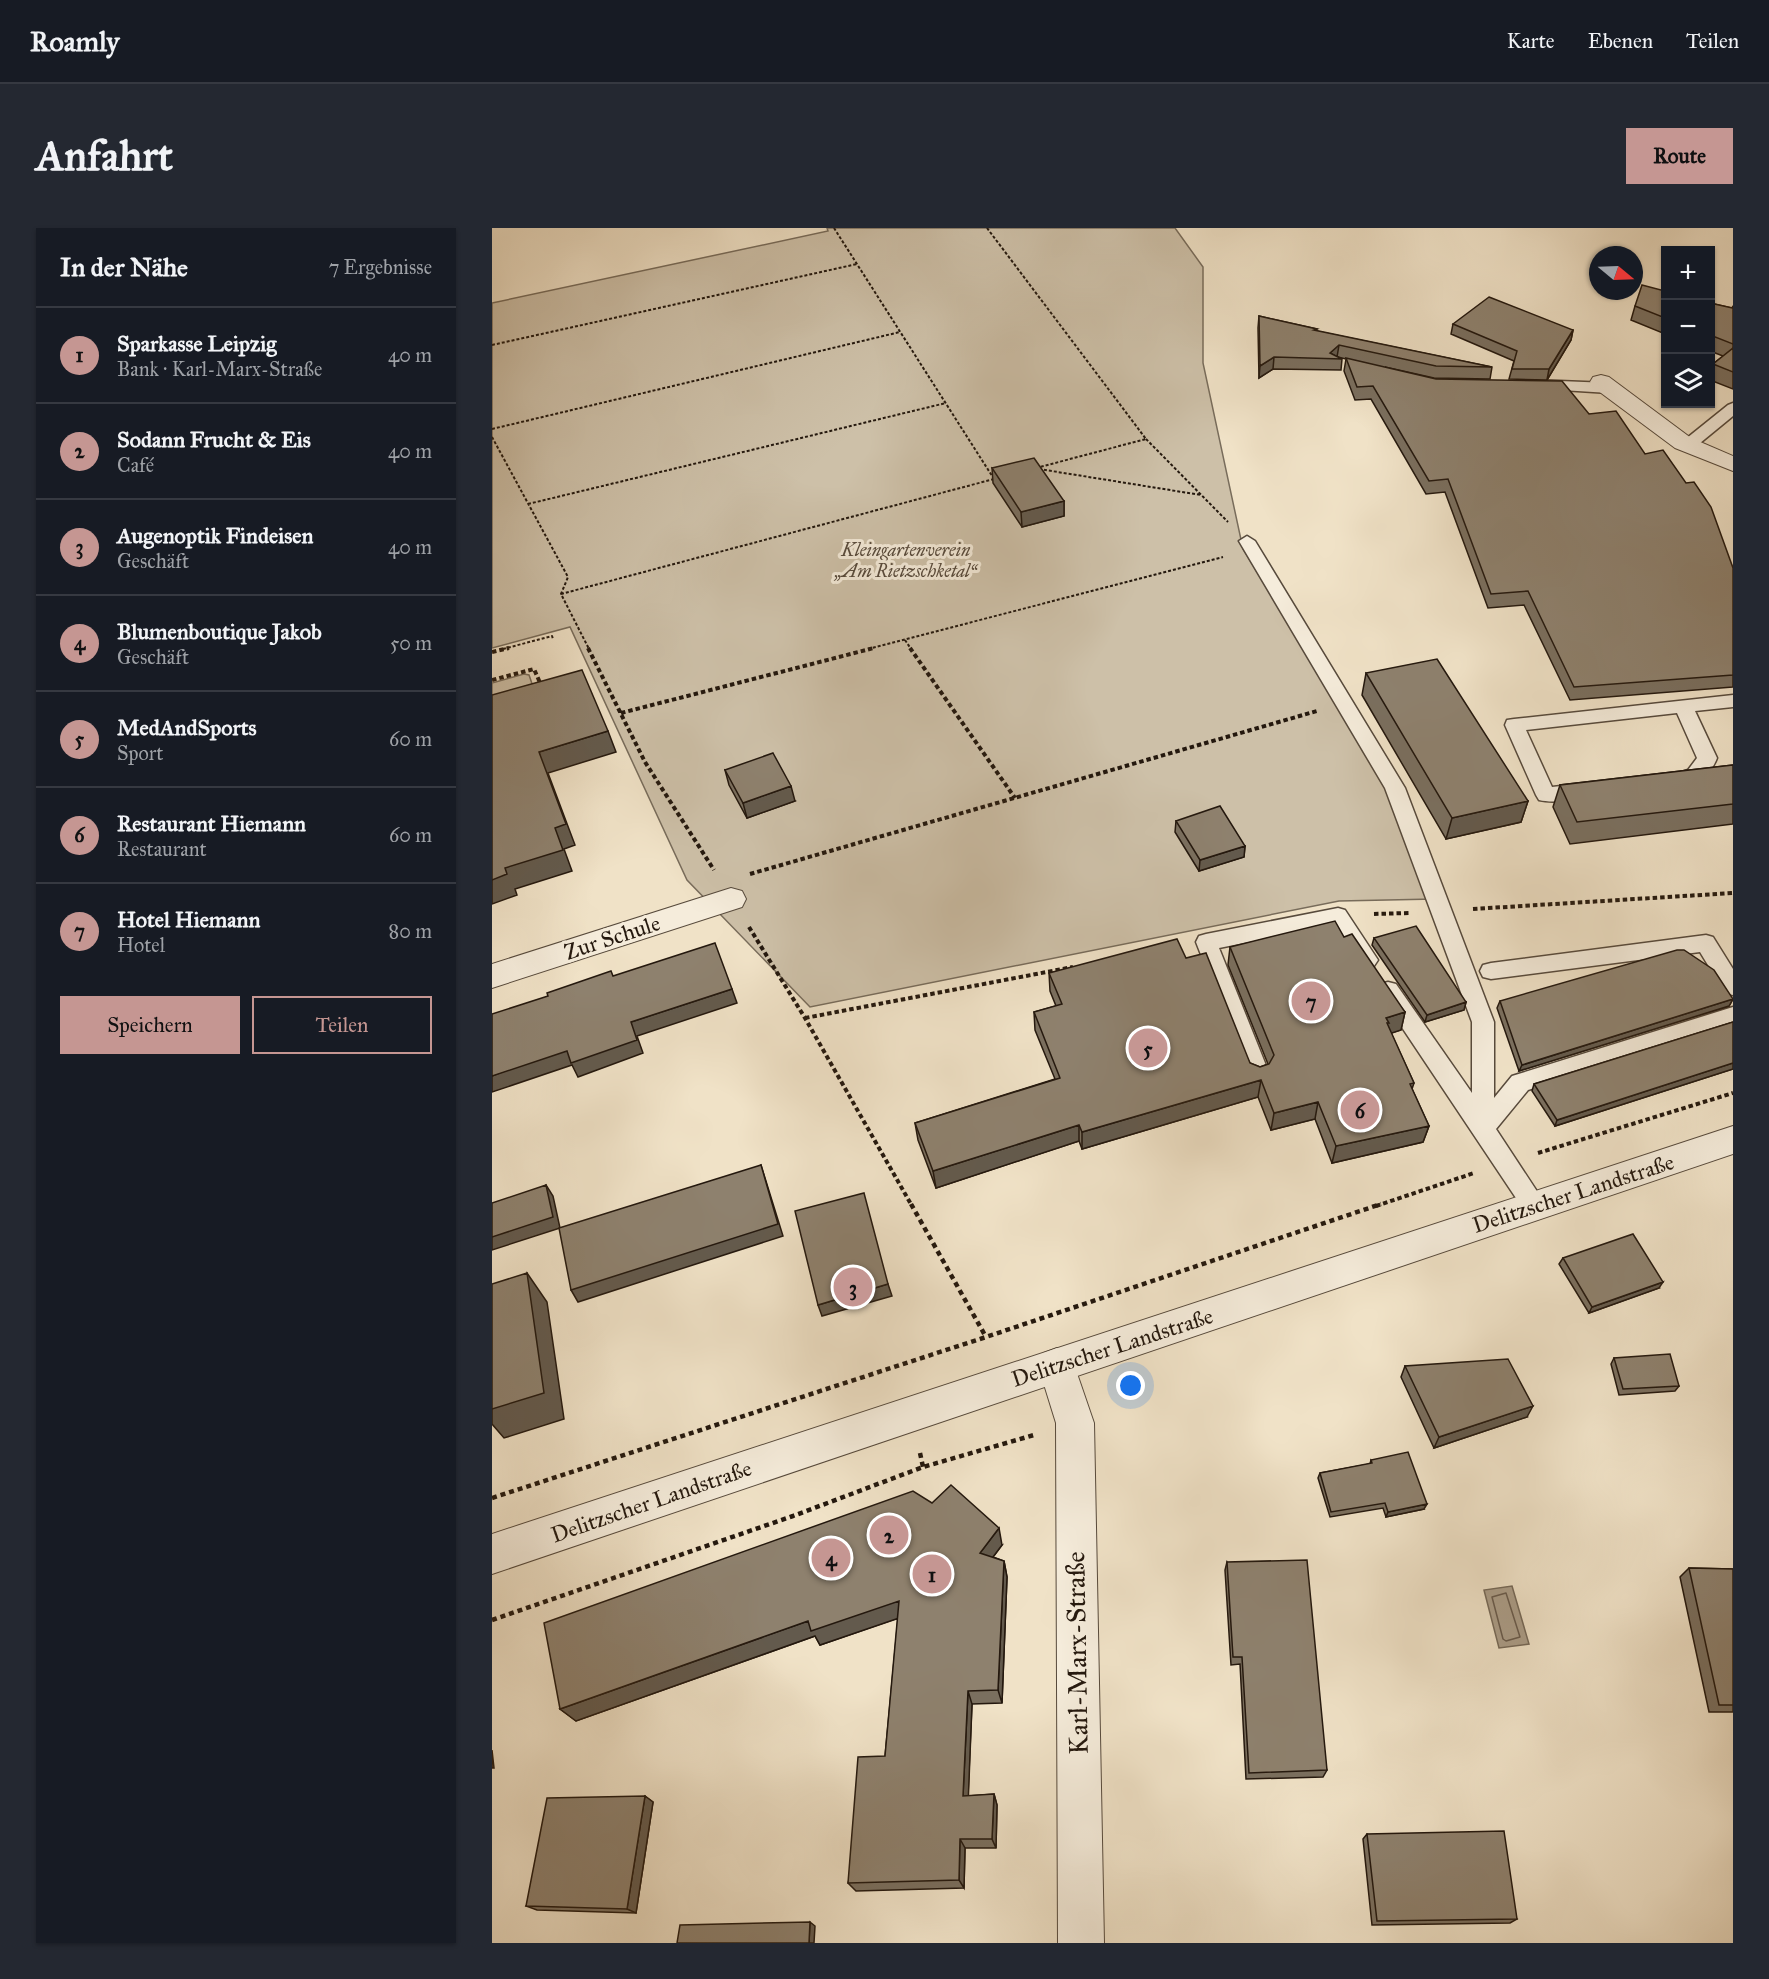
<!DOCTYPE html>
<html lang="de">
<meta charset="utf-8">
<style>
body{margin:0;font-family:"IM FELL Great Primer",serif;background:#242831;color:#f1f3f6}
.controls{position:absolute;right:18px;top:18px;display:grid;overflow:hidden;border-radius:0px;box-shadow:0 2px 4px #0004}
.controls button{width:54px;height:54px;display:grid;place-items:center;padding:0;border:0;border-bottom:2px solid #363941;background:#171b24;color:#f1f3f6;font:30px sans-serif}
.compass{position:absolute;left:1097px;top:18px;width:54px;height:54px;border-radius:50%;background:#171b24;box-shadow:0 2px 4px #0004;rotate:109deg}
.you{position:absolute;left:639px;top:1158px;width:21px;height:21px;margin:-15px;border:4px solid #fff;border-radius:50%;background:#1a73e8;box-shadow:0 0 0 9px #1a73e833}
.badge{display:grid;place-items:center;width:39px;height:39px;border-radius:50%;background:#c59692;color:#111;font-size:20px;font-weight:700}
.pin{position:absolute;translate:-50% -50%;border:3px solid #fff;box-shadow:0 2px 6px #0006}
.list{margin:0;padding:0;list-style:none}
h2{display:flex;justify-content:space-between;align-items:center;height:78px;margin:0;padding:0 24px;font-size:26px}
h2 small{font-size:20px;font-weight:400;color:#9ea1a6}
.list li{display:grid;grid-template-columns:39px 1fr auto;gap:18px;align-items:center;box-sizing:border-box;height:96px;padding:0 24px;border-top:2px solid #363941}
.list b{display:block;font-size:22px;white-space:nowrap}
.list p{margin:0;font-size:20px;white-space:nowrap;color:#9ea1a6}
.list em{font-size:20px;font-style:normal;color:#9ea1a6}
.actions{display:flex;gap:12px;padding:18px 24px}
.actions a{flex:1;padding:14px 0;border:2px solid #c59692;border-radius:0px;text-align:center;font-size:21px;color:#c59692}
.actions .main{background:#c59692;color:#111}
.icon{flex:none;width:33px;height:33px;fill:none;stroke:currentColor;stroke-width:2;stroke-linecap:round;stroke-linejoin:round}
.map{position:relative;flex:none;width:1241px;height:1715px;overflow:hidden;border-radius:0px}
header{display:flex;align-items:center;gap:36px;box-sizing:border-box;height:84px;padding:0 30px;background:#171b24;border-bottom:2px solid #363941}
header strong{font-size:28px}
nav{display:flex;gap:33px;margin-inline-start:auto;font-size:21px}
.intro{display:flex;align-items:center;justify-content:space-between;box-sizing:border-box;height:144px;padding:0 36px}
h1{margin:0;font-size:42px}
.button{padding:15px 27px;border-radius:0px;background:#c59692;color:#111;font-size:21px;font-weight:700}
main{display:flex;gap:36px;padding:0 36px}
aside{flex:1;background:#171b24;border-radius:0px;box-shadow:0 2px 4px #0004}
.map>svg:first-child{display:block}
.green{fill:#cdc0a8;stroke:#786c5b;stroke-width:1.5}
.water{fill:#ab9d88;stroke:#756857;stroke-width:1.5}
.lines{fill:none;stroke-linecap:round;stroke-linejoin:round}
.shore{stroke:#685a4b;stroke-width:1.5}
.service-casing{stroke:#574a3c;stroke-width:3}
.minor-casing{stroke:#574a3c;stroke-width:2}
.tertiary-casing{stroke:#574a3c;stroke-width:2}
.path-far2{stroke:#24180e;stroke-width:2;stroke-dasharray:3 2;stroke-linecap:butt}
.path-far1{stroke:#24180e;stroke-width:4;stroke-dasharray:4.5 3;stroke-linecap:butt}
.path{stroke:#24180e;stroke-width:4.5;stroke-dasharray:5 4;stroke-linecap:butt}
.service{fill:#f5ecdb;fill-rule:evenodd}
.minor{fill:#f5ecdb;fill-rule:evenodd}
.tertiary{fill:#f5ecdb;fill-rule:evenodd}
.wall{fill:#7a6f5f;stroke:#24180e;stroke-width:1.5}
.shaded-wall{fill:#635a4d;stroke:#24180e;stroke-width:1.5}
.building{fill:#8e816e;stroke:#24180e;stroke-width:1.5}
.labels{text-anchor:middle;stroke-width:6;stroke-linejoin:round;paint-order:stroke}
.far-park-label{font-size:18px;font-style:italic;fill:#574a3c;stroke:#f5ecdb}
.street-label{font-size:22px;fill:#24180e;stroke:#f5ecdb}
.near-street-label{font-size:27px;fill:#24180e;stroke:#f5ecdb}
</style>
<header>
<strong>Roamly</strong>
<nav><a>Karte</a><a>Ebenen</a><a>Teilen</a></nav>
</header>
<div class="intro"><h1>Anfahrt</h1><a class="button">Route</a></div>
<main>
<aside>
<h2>In der Nähe<small>7 Ergebnisse</small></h2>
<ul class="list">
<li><span class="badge">1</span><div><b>Sparkasse Leipzig</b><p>Bank · Karl-Marx-Straße</p></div><em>40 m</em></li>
<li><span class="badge">2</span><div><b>Sodann Frucht &amp; Eis</b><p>Café</p></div><em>40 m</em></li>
<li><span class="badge">3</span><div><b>Augenoptik Findeisen</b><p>Geschäft</p></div><em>40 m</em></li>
<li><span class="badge">4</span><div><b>Blumenboutique Jakob</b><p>Geschäft</p></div><em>50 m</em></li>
<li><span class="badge">5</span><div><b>MedAndSports</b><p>Sport</p></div><em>60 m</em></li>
<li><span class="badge">6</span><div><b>Restaurant Hiemann</b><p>Restaurant</p></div><em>60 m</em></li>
<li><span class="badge">7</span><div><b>Hotel Hiemann</b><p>Hotel</p></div><em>80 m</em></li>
</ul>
<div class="actions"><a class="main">Speichern</a><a>Teilen</a></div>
</aside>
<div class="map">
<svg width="1241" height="1715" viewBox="0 0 1241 1715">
<rect width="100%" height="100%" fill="#f0e2c7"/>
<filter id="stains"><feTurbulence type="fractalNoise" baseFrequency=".00333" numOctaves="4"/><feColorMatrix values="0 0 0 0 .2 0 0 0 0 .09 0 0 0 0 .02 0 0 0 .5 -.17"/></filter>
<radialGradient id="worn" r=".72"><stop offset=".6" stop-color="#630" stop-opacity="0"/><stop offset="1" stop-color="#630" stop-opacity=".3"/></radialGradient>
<path class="green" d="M335,0H683L711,39V135L751,321L856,491L897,567L942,671L847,673L318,779L195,652L78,399L0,420V75L336,3Z
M32,446L37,447L46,473L0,488V455Z"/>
<path class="water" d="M1020,1358L1037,1416L1007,1420L992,1362Z"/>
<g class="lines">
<path class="shore" d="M1014,1365L1028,1409L1014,1413L1011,1411L1000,1369Z"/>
<g class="service-casing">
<path id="service" d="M1043,152L1117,155L1125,160L1117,165L1038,160L1035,157Z
M1241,175V188L1202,220H1190L1188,217L1190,214L1236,177Z
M755,308L763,313L913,560L1002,794V870L1020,848L1241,779V797L1036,862L1004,901L1050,971L1054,978L1050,985L1042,988L1034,985L885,762L888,756L896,754L904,756L980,865V794L893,560L747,313Z
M1241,467V479L1203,483L1225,530C1218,549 1197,564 1176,558L1173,553L1176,548L1196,542L1205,530L1185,485L1034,502L1060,559L1096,555L1103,557L1106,562L1103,567C1087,571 1063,576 1047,572L1044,567L1013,497L1015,492L1022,491Z
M846,680L853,682L882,726L886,732L882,738L875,740L868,738L841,697L727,720L777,845L774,851L766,854L758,851L704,714L707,708L714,706Z
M1214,707L1221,709L1241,741V767L1233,765L1208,724L999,751L991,749L988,743L991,737L999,735Z"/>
</g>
<g class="minor-casing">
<path id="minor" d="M1109,147L1117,149L1199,210L1241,228V243L1183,220L1101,159L1098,154L1101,149Z
M239,660L250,663L254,671L250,679L0,760V736Z
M565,1120L578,1125L602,1195L612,1715H566L564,1195L546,1137L552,1125Z"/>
</g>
<g class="tertiary-casing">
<path id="tertiary" d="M1241,898V926L0,1346V1306Z"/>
</g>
<path class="path-far2" d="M342,0L502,251L505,250
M495,0L654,211L544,240
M0,117L365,36
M0,201L408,104
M0,209L76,349L69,366L97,421
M654,211L736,294
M547,241L709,267
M36,276L454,175
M69,366L502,251
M413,412L419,421
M11,421L60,408L61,411
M376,421L731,329"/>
<path class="path-far1" d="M96,420L153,534L222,642
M418,420L523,570
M0,424L17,420
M0,452L42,441L49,457
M129,485L382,420
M258,646L825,483
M981,681L1241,665
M882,686L917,685
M257,699L313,790L420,978
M313,790L581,739
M1046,925L1241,865
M884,978L982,945"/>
<path class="path" d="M419,976L494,1109
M428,1225L431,1239
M0,1270L494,1109L889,976
M0,1392L301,1288L431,1239L542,1207"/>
<use href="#service" class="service"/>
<use href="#minor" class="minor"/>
<use href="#tertiary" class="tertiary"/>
</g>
<path class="wall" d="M1173,63V106L1139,92L1143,78Z
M1218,75L1240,80L1241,78V161L1218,152V144L1221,136L1231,128L1218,123Z
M767,88L825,101L824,103L1000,139L998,151L942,150L893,139L1097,186L1153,226L1239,336L1241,340V459L1078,472L1032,377L996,380L953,264L934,266L879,171L863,172L852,143L854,131L846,129L850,131L849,142L781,141L767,150L766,100Z
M961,96L1081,102L1079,112L1055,152L1017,151L1022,133L959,106Z
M500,240L572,273V288L530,299L501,255Z
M874,445L1036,573L1029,594L954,611L870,467Z
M1241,537V596L1078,616L1061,579L1068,557Z
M233,542L303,573L255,590L237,557Z
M684,593L753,618L752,629L707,643L683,604Z
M852,709L913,784L909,802L899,805L922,855L920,861L937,898L931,914L840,935L823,891L779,902L766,869L590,921L587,913L444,960L426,912L423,895L563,851L543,802L542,784L564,778L558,763L557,745L694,730L758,835L768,839L776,836L736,737L738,719Z
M882,710L974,774L972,782L933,794L880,717Z
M1241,771L1237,778L1027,843L1005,780L1008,773Z
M1241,794V841L1063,898L1040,863L1042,856Z
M1071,1030L1167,1060L1097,1085L1067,1036Z
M1122,1130L1187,1158L1183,1163L1127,1167L1119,1136Z
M913,1138L1035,1189L942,1220L909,1149Z
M879,1232L932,1281L894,1289L891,1280L838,1289L826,1250L828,1245L878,1236Z
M510,1317L501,1329L512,1333L515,1349L510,1475L480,1476L476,1568L502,1566L505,1577L504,1620H473L472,1660L364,1663L356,1655L393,1528L406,1390L328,1417L323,1408L84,1493L68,1481Z
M735,1334L835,1542L831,1549L754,1551L748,1436L739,1437L733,1342Z
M1197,1340L1241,1341V1484H1217L1188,1349Z
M153,1568L161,1574L144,1685L45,1682L34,1678Z
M875,1606L1025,1691L1018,1695L880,1697L871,1611Z"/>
<path class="shaded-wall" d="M1081,102L1079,112L1055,152L1057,141Z
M847,117L845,129L838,125Z
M782,129L781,141L767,150L768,138Z
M572,273V288L530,299L529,284Z
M116,503L124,524L56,545L83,617L72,621L80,643L23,661L25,667L0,676V652L13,640L63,600L47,524Z
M299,558L303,573L255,590L251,575Z
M1036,573L1029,594L954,611L960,590Z
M753,618L752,629L707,643L708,632Z
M240,761L245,775L145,808L151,825L86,849L80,837L0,864V848L139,794Z
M1241,771L1237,778L1027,843L1030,837Z
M974,774L972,782L933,794L935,787Z
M913,784L909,802L894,807V790Z
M1241,835V841L1063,898L1065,892Z
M769,852L766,869L590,921V904Z
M826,874L823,891L779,902L782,885Z
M587,897V913L444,960L441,943Z
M937,898L931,914L840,935L844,918Z
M269,937L291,1008L86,1074L79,1062Z
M54,957L61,968L68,1000L0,1022V1009Z
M35,1045L55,1074L72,1191L12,1210L0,1196V1173Z
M1171,1054L1167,1060L1097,1085L1100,1079Z
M396,1056L400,1068L330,1088L326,1077Z
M1041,1178L1035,1189L942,1220L947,1209Z
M935,1276L932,1281L894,1289L896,1284Z
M507,1300L510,1317L492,1341L488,1325Z
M512,1333L515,1349L510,1475L506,1462Z
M407,1373L413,1388L328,1417L323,1408L84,1493L68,1481L316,1393Z
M476,1463L480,1476L476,1578L471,1568Z
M0,1522L2,1540H0Z
M502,1566L505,1577L504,1620L500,1611Z
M153,1568L161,1574L144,1685L135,1681Z
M468,1611L473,1620L472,1660L467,1652Z
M318,1694L323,1698L322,1715H317Z"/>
<path class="building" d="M1150,57L1173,63V90L1143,78Z
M997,69L1081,102L1057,141H1020L1025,123L961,96Z
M1218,75L1240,80L1241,78V116L1218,107Z
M767,88L825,101L822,102L1000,139L944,138L847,117L838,125L850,131L782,129L768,138Z
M1241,120V144L1221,136Z
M854,130L944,151L1070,153L1097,186L1124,183L1153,226L1171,222L1194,255L1202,254L1219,279L1241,340V447L1082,459L1036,363L999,366L956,251L937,253L881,158L865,159Z
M542,230L572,273L529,284L500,240Z
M945,431L1036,573L960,590L874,445Z
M90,442L116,503L47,524L74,596L63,600L71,622L13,640L15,646L0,652V467Z
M281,525L299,558L251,575L233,542Z
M1241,537V576L1085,594L1068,557Z
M728,578L753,618L708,632L684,593Z
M843,693L852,709L860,706L913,784L894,790L897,795H895L922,855L918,856L937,898L844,918L826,874L782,885L769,852L590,904L587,897L441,943L423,895L568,850L542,784L570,776L557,745L685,711L694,730L714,725L758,835L768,839L777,836L782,827L738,719Z
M924,698L974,774L935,787L882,710Z
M223,715L240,761L139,794L145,812L79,835L75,823L0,848V786L56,768L55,765L119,743L121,748Z
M1185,722H1192L1222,742L1241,771L1030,837L1008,773Z
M1241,794V835L1065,892L1042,856Z
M269,937L286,996L79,1062L67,1000Z
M54,957L61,989L0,1009V975Z
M372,965L396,1056L326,1077L303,983Z
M1141,1006L1171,1054L1100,1079L1071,1030Z
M35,1045L52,1165L0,1181V1056Z
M1178,1126L1187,1158L1131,1161L1122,1130Z
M1016,1131L1041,1178L947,1209L913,1138Z
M916,1224L935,1276L896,1284L893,1275L839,1284L828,1245L880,1235L879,1232Z
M459,1257L507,1300L488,1325L512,1333L506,1462L476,1463L471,1568L502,1566L500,1611H468L467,1652L356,1655L366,1529L393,1528L407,1373L319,1403L316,1393L68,1481L52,1395L421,1263L440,1275Z
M815,1332L835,1542L757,1545L750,1429H741L735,1334Z
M1197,1340L1241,1341V1477H1227Z
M153,1568L135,1681L34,1678L55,1570Z
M1012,1603L1025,1691L885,1693L875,1606Z
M318,1694L317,1715H185L188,1697Z"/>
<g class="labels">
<g class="far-park-label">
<text x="414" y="328">Kleingartenverein<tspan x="414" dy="21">„Am Rietzschketal“</tspan></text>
</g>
<g class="street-label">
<text transform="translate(120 709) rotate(-18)" y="8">Zur Schule</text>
<text transform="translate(1081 965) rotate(-18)" y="8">Delitzscher Landstraße</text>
<text transform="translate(620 1119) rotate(-18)" y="8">Delitzscher Landstraße</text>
<text transform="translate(159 1273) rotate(-19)" y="8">Delitzscher Landstraße</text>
</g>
<g class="near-street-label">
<text transform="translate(585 1425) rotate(-91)" y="9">Karl-Marx-Straße</text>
</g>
</g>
<rect width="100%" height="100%" filter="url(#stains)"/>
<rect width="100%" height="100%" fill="url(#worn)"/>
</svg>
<div class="controls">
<button>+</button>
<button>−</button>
<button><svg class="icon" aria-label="layers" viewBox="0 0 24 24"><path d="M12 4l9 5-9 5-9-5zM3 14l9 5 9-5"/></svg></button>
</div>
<svg class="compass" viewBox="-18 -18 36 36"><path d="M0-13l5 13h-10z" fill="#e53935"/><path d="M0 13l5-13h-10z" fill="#9ea1a6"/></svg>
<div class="you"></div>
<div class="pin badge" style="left:440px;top:1346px">1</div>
<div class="pin badge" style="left:397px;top:1307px">2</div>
<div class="pin badge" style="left:361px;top:1059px">3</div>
<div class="pin badge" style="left:339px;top:1330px">4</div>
<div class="pin badge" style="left:656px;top:820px">5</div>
<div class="pin badge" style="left:868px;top:882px">6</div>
<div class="pin badge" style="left:819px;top:773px">7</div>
</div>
</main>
